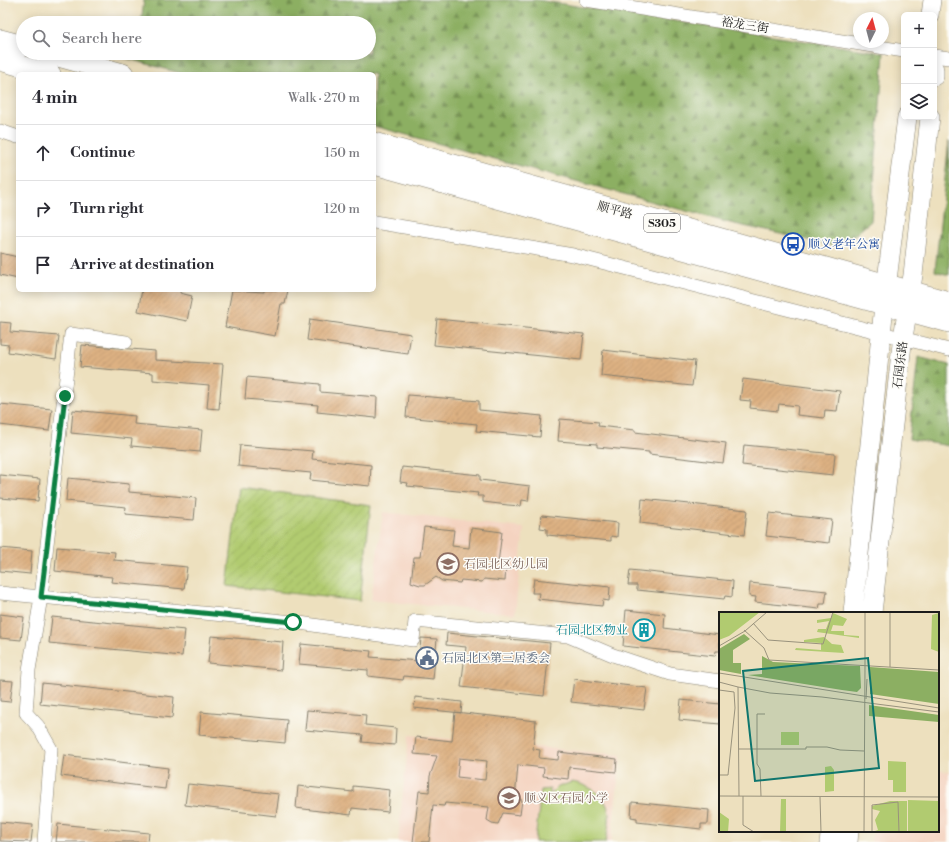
<!DOCTYPE html>
<meta charset="utf-8">
<style>
body{margin:0;font-family:"Libre Bodoni","Noto Serif SC",serif;background:#f2f2f3;color:#2b2b33}
.controls{position:absolute;right:12px;top:12px;display:grid;overflow:hidden;border-radius:6px;box-shadow:0 2px 10px #0003}
.controls button{width:36px;height:36px;display:grid;place-items:center;padding:0;border:0;border-bottom:1px solid #e1e1e2;background:#fff;color:#2b2b33;font:20px sans-serif}
.compass{position:absolute;left:853px;top:12px;width:36px;height:36px;border-radius:50%;background:#fff;box-shadow:0 2px 10px #0003;rotate:6deg}
.stop{position:absolute;width:12px;height:12px;margin:-9px;border:3px solid #0b8043;border-radius:50%;background:#fff}
.stop.end{background:#0b8043;border-color:#fff;box-shadow:0 1px 4px #0008}
.list{margin:0;padding:0;list-style:none}
h2{display:flex;justify-content:space-between;align-items:center;height:52px;margin:0;padding:0 16px;font-size:17px}
h2 small{font-size:13px;font-weight:400;color:#7c7c81}
.list li{display:grid;grid-template-columns:26px 1fr auto;gap:12px;align-items:center;box-sizing:border-box;height:56px;padding:0 16px;border-top:1px solid #e1e1e2}
.list b{display:block;font-size:15px;white-space:nowrap}
.list em{font-size:13px;font-style:normal;color:#7c7c81}
.icon{flex:none;width:22px;height:22px;fill:none;stroke:currentColor;stroke-width:2;stroke-linecap:round;stroke-linejoin:round}
.map{position:relative;flex:none;width:949px;height:842px;overflow:hidden}
.search{position:absolute;background:#fff;box-shadow:0 2px 10px #0003;left:16px;top:16px;width:360px;height:44px;display:flex;align-items:center;gap:10px;box-sizing:border-box;padding:0 14px;border-radius:22px;color:#7c7c81;font-size:15px}
.panel{position:absolute;background:#fff;box-shadow:0 2px 10px #0003;left:16px;top:72px;width:360px;height:220px;border-radius:6px}
.map>svg:first-child{display:block}
.built{fill:#f4d3c0}
.forest{fill:url(#forest-firs);stroke:#54663f}
.park{fill:#b1cb70;stroke:#667446}
.garden{fill:url(#garden-furrows);stroke:#667446}
.building{fill:url(#building-hatch);fill-rule:evenodd}
.lines{fill:none;stroke-linecap:round;stroke-linejoin:round}
.minor-casing{stroke:#847e6d;stroke-width:14}
.tertiary-casing{stroke:#847e6d;stroke-width:18}
.secondary-casing{stroke:#847e6d;stroke-width:20}
.primary-casing{stroke:#847e6d;stroke-width:22}
.minor{stroke:#fff;stroke-width:13}
.tertiary{stroke:#fff;stroke-width:17}
.secondary{stroke:#fff;stroke-width:19}
.primary{stroke:#fff;stroke-width:21}
.route{stroke:#0b8043;stroke-width:5}
.labels{text-anchor:middle;stroke-width:3;stroke-linejoin:round;paint-order:stroke}
.shield{fill:#fdfcf7;stroke:#605f5e;stroke-width:1}
.shield-label{font-size:11px;font-weight:bold;fill:#1c1c1c}
.street-label{font-size:12px;fill:#1c1c1c;stroke:#fdfcf7}
.transit-label{font-size:12px;fill:#164399;stroke:#fdfcf7;text-anchor:start}
.education-label{font-size:12px;fill:#785e54;stroke:#fdfcf7;text-anchor:start}
.culture-label{font-size:12px;fill:#0d838f;stroke:#fdfcf7;text-anchor:end}
.service-label{font-size:12px;fill:#4e5e75;stroke:#fdfcf7;text-anchor:start}
.inset-road{fill:none;stroke:#99927d;stroke-width:1}
.view{fill:#0f766e;fill-opacity:0.15;stroke:#0f766e;stroke-width:2}
.inset-edge{fill:none;stroke:#1c1c1c;stroke-width:2}
</style>
<div class="map">
<svg width="949" height="842" viewBox="0 0 949 842">
<defs>
<pattern id="forest-firs" width="22" height="20" patternUnits="userSpaceOnUse"><rect width="22" height="20" fill="#8caf62"/><path d="M5 1l3.5 6h-7zM16 11l3.5 6h-7z" fill="#728e50"/></pattern>
<pattern id="garden-furrows" width="10" height="10" patternUnits="userSpaceOnUse"><rect width="10" height="10" fill="#b1cb70"/><path d="M-1 1l2-2M0 10L10 0M9 11l2-2" fill="none" stroke="#98ae60"/></pattern>
<pattern id="building-hatch" width="6" height="6" patternUnits="userSpaceOnUse"><rect width="6" height="6" fill="#ddb182"/><path d="M-1 1l2-2M0 6l6-6M5 7l2-2" fill="none" stroke="#bd9870"/></pattern>
</defs>
<rect width="100%" height="100%" fill="#fdfcf7"/>
<filter id="ink" filterUnits="userSpaceOnUse"><feTurbulence type="fractalNoise" baseFrequency=".025" numOctaves="2"/><feDisplacementMap in="SourceGraphic" scale="8" xChannelSelector="R" yChannelSelector="G"/><feConvolveMatrix kernelMatrix="1 2 1 2 8 2 1 2 1" color-interpolation-filters="sRGB"/></filter>
<filter id="wash" filterUnits="userSpaceOnUse"><feTurbulence type="fractalNoise" baseFrequency=".012" numOctaves="4" result="noise"/><feDisplacementMap in="SourceGraphic" scale="16" xChannelSelector="R" yChannelSelector="G"/><feGaussianBlur stdDeviation="0.9" result="paint"/><feColorMatrix in="noise" values="0 0 0 0 0 0 0 0 0 0 0 0 0 0 0 0 0 1.4 0 .05"/><feComposite in="paint" operator="in"/></filter>
<g filter="url(#wash)">
<rect width="100%" height="100%" fill="#ede0be"/>
<path class="built" d="M383,512L524,528L515,614L371,600Z
M409,735L621,755L611,842H398Z
M938,770L949,772V842H871L873,831H938Z"/>
<path class="forest" d="M144,0H537L884,53L871,221L840,247L730,223L374,126V74H184L107,53H369V23H141Z
M949,141V275L935,271Z
M918,357L949,365V446L909,439Z"/>
<path class="park" d="M572,782C589,785 607,795 609,814C610,823 607,833 606,842H535L541,790L550,789V795L558,787Z"/>
<path class="garden" d="M239,487L371,505L360,601L227,586Z"/>
<g id="blocks">
<path class="building" d="M0,253L18,257V279L0,275Z
M142,290H180V293L192,296L187,321L138,311Z
M232,290L264,292V290H288L285,304H281L275,336L225,327Z
M310,319L411,334L408,354L307,340Z
M437,319L584,334L581,360L434,345Z
M0,322L11,323L10,332L59,336L56,359L8,352L9,345L0,344Z
M82,345L155,351V360L223,364L219,409L207,408L209,385L153,380V373L80,367Z
M603,350L695,361L692,386L601,376Z
M247,377L320,384V392L377,397L376,418L317,412L318,405L245,399Z
M743,379L840,391L837,411L825,410L824,418L797,415L798,406L779,404L778,411L750,408L751,401L740,400Z
M408,395L479,401V410L542,416L540,437L476,431L477,424L406,417Z
M0,404L52,409L49,431L0,425Z
M73,410L135,416L134,424L202,430L200,452L131,446L132,439L71,433Z
M560,419L599,422L598,426L635,430V432L726,443L723,463L649,454V452L597,447V444L558,441Z
M240,445L313,451L312,459L371,465L370,486L310,480L311,473L238,466Z
M744,445L835,454L833,475L742,465Z
M402,467L480,475V480L530,486L528,501L522,500L521,506L508,505L483,502V496H477L478,493L407,486L408,483L400,482Z
M0,475L40,479L38,501L0,498Z
M68,478L129,484V492L196,498L194,520L125,514L126,507L66,501Z
M642,499L747,510L744,535L640,523Z
M769,513L832,520L829,543L766,536Z
M542,515L618,523L617,537L611,536V541L547,535V529L540,528Z
M424,527L454,530L452,546L469,548L471,528L502,532L498,563L506,566L505,581L484,579L482,582L461,580L460,583L442,581L436,577L425,585H420L411,582L414,557H420Z
M57,547L115,552L114,560L187,567L184,589L111,582L112,577L55,571Z
M0,548L32,551L30,574L0,571Z
M630,570L733,581L732,597L725,596L724,599L637,590V585H628Z
M534,579L610,587L609,601L603,600L602,606L538,599L539,593H532Z
M750,583L827,591L825,604H820L819,609L755,602L756,597L749,596Z
M626,610L665,614L664,628L720,635V651H716L715,656L623,646Z
M0,614L24,617L21,640L0,638Z
M52,617L185,630L182,656L49,643Z
M447,633L550,643L544,696L461,687L466,647L446,645Z
M211,636L283,642L281,670L208,663Z
M421,638L437,639L433,679L404,676L403,680L368,676V670L299,664L301,644L371,651L370,657L419,661Z
M574,679L647,688L644,710L571,702Z
M0,680L13,681L10,702L0,701Z
M42,683L174,697L172,718L40,704Z
M415,697L462,702L461,713L414,708Z
M681,700L720,704V724L679,720Z
M307,710L366,715L365,725L396,728L395,745L362,742L363,735L305,730Z
M201,712L287,720L285,743L199,735Z
M455,712L536,721L533,749L540,750L539,758L558,760L559,752L617,759L616,772L569,767L568,779L543,776L544,768L518,765L515,799L522,800L520,815L503,813L498,824L492,823L487,820L489,807L445,803L444,806L433,805L429,842H413L419,791L429,792L430,776L437,756L414,754L416,737L452,741ZM459,758L487,761L485,780L457,777Z
M64,755L168,768L165,789L61,776Z
M188,784L279,794L276,816L185,805Z
M298,786L353,792V786L390,790L388,812L352,808L351,815L296,808Z
M632,802L709,810L708,824H701V829L637,822V818L631,817Z
M0,822L33,825L31,842L0,841Z
M58,824L149,833L148,842H56Z"/>
</g>
</g>
<g filter="url(#ink)">
<use href="#blocks" fill-opacity="0" stroke="#847e6d" stroke-width="1"/>
<g class="lines">
<g class="minor-casing">
<path id="minor" d="M586,0L904,51
M934,56L949,58
M0,131L18,137
M374,222L573,255L949,350
M0,593L293,622L413,640L415,621L568,636L613,655L670,674L720,681
M44,842L51,749L38,726L26,713L29,670L41,597L71,334L126,342"/>
</g>
<g class="tertiary-casing">
<path id="tertiary" d="M930,15L932,0"/>
</g>
<g class="secondary-casing">
<path id="secondary" d="M934,69V76
M853,613L884,305L907,117
M872,613L902,344L913,275L930,117
M829,842L831,831
M848,842L849,831"/>
</g>
<g class="primary-casing">
<path id="primary" d="M0,40L23,46
M47,53L123,74
M0,60L50,74
M374,143L949,302
M374,164L949,322"/>
</g>
<use href="#minor" class="minor"/>
<use href="#tertiary" class="tertiary"/>
<use href="#secondary" class="secondary"/>
<use href="#primary" class="primary"/>
</g>
</g>
<g class="lines" filter="url(#ink)">
<path class="route" d="M65,396L41,597L293,622"/>
</g>
<defs>
<g id="bus-ring" transform="scale(1.15)"><circle r="9.5" fill="#fdfcf7" stroke="#1a4fb4" stroke-width="1.5"/><path d="M-5-6H5V4H4V6H2V4H-2V6H-4V4H-5ZM-3.5-4V0h7V-4ZM-3.5 1.2v1.5H-2V1.2ZM2 1.2v1.5H3.5V1.2Z" fill="#1a4fb4"/></g>
<g id="school-ring" transform="scale(1.15)"><circle r="9.5" fill="#fdfcf7" stroke="#8d6e63" stroke-width="1.5"/><path d="M0-5L7-2L0 1L-7-2ZM-4 1L0 2.5L4 1V4Q0 6-4 4Z" fill="#8d6e63"/></g>
<g id="building-ring" transform="scale(1.15)"><circle r="9.5" fill="#fdfcf7" stroke="#0f9aa8" stroke-width="1.5"/><path d="M-4-6H4V6H1V3H-1V6H-4ZM-2.5-4.3h1.7v1.8h-1.7ZM.8-4.3h1.7v1.8H.8ZM-2.5-1h1.7V.8h-1.7ZM.8-1h1.7V.8H.8Z" fill="#0f9aa8"/></g>
<g id="civic-ring" transform="scale(1.15)"><circle r="9.5" fill="#fdfcf7" stroke="#5c6f8a" stroke-width="1.5"/><path d="M-.6-6.5H3V-4.5H.6V-3L4-1V1h2V6H-6V1h2V-1L-.6-3ZM-1.2 2.5V6h2.4V2.5Z" fill="#5c6f8a"/></g>
</defs>
<g fill-rule="evenodd">
<use href="#bus-ring" x="793" y="244"/>
<use href="#school-ring" x="448" y="564"/>
<use href="#building-ring" x="644" y="630"/>
<use href="#civic-ring" x="427" y="658"/>
<use href="#school-ring" x="509" y="798"/>
</g>
<g class="labels">
<rect class="shield" x="644" y="214" width="36" height="18" rx="3"/>
<g class="shield-label">
<text x="662" y="227">S305</text>
</g>
<g class="street-label">
<text transform="translate(745 25) rotate(9)" y="4">裕龙三街</text>
<text transform="translate(615 210) rotate(15)" y="4">顺平路</text>
<text transform="translate(900 365) rotate(-83)" y="4">石园东路</text>
</g>
<g class="transit-label">
<text x="808" y="248">顺义老年公寓</text>
</g>
<g class="education-label">
<text x="464" y="568">石园北区幼儿园</text>
<text x="524" y="802">顺义区石园小学</text>
</g>
<g class="culture-label">
<text x="628" y="634">石园北区物业</text>
</g>
<g class="service-label">
<text x="442" y="662">石园北区第三居委会</text>
</g>
</g>
<g transform="translate(719 612)">
<rect width="220" height="220" fill="#ede0be"/>
<path d="M25,22L31,27L14,38V51H22V62L0,58V37ZM43,44L54,50L141,54L142,76L138,80L123,78L29,63L43,62ZM151,55L220,60V92L151,82ZM150,93L220,103V110L150,104Z" fill="#8caf62"/>
<path d="M0,0H41L10,24L0,28ZM220,1V40L212,37L213,3ZM169,149L187,150V180H174V168H169ZM112,154L115,158V179L106,180V155ZM189,188L220,189V220H189ZM0,200L10,207L9,220H0Z" fill="#b1cb70"/>
<path d="M114,1L128,7L124,14L114,13L112,19H125V23L140,24V26L98,20L99,17H107L110,9L98,11V8L112,6ZM105,25L113,32L122,33L125,41L76,38L77,36L102,38V31L85,30V28ZM62,120H80V133H62ZM62,187H67V220H61ZM171,189H188V220L156,219L159,218L156,208L161,199L153,197V194Z" fill="#b1cb70"/>
<path class="inset-road" d="M146,0V54M34,11L49,28L104,32L114,0M25,18L45,36L50,48L220,58M0,34L26,19L48,0M171,55V0M0,61L220,96M0,70L19,75M0,78L15,80L16,96L9,163H0M147,87L148,67M19,137H87V135H108L121,138L145,139M0,184L220,185M20,184L19,75L51,81L103,85L220,100M24,184V213L35,220M42,184L41,157L38,152V102H46M101,185L102,220M179,190L180,220M145,220L146,54M153,220V193L179,190"/>
<path class="view" d="M149,46L160,156L36,169L24,59Z"/>
<rect width="220" height="220" class="inset-edge"/>
</g>
</svg>
<div class="controls">
<button>+</button>
<button>−</button>
<button><svg class="icon" aria-label="layers" viewBox="0 0 24 24"><path d="M12 4l9 5-9 5-9-5zM3 14l9 5 9-5"/></svg></button>
</div>
<svg class="compass" viewBox="-18 -18 36 36"><path d="M0-13l5 13h-10z" fill="#e53935"/><path d="M0 13l5-13h-10z" fill="#7c7c81"/></svg>
<div class="stop" style="left:293px;top:622px"></div>
<div class="stop end" style="left:65px;top:396px"></div>
<div class="search"><svg class="icon" aria-label="search" viewBox="0 0 24 24"><circle cx="10" cy="10" r="6"/><path d="M15 15l6 6"/></svg>Search here</div>
<section class="panel">
<h2>4 min<small>Walk · 270 m</small></h2>
<ul class="list">
<li><svg class="icon" aria-label="ahead" viewBox="0 0 24 24"><path d="M12 20V5M6 11l6-6 6 6"/></svg><div><b>Continue</b></div><em>150 m</em></li>
<li><svg class="icon" aria-label="right" viewBox="0 0 24 24"><path d="M7 20v-9h11M14 6l5 5-5 5"/></svg><div><b>Turn right</b></div><em>120 m</em></li>
<li><svg class="icon" aria-label="arrive" viewBox="0 0 24 24"><path d="M6 21V4h12l-3 4 3 4H6"/></svg><div><b>Arrive at destination</b></div></li>
</ul>
</section>
</div>
